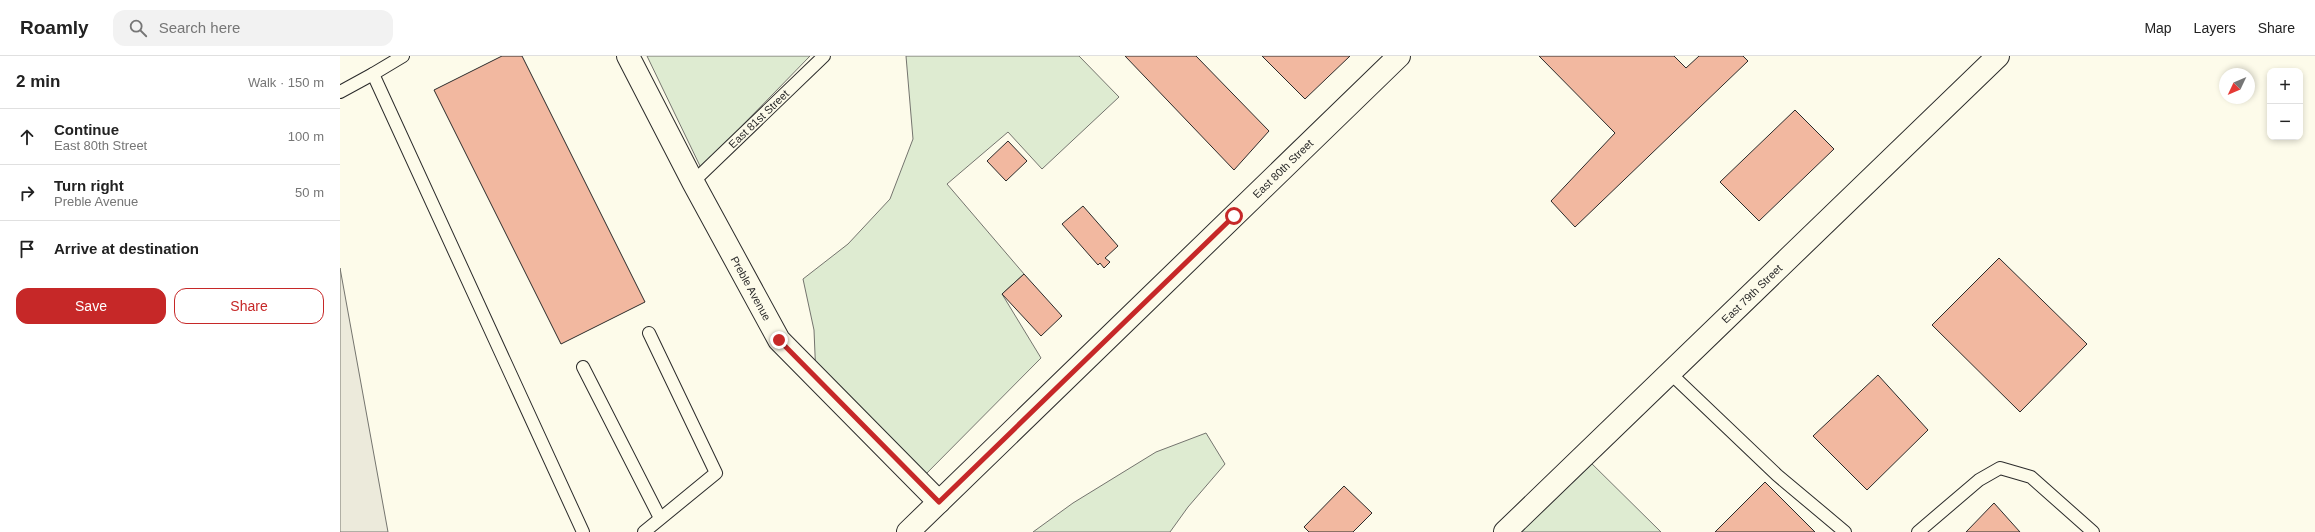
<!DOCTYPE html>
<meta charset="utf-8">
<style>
body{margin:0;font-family:Arial,sans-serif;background:#f2f2f2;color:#222}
.controls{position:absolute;right:12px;top:12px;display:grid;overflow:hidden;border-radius:8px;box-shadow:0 2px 6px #0003}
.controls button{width:36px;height:36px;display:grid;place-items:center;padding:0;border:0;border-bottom:1px solid #e0e0e0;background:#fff;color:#222;font:20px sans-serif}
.compass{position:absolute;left:1879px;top:12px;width:36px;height:36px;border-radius:50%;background:#fff;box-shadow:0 2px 6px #0003;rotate:226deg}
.stop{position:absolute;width:12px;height:12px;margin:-9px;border:3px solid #c62828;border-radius:50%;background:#fff}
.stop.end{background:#c62828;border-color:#fff;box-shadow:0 1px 4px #0008}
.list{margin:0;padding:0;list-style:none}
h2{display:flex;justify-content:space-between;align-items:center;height:52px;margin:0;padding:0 16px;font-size:17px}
h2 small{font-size:13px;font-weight:400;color:#767676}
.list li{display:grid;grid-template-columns:26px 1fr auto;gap:12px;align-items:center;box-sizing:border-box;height:56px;padding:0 16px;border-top:1px solid #e0e0e0}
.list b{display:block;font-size:15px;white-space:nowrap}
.list p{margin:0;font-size:13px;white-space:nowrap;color:#767676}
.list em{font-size:13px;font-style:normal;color:#767676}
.actions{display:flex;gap:8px;padding:12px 16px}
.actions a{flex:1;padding:9px 0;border:1px solid #c62828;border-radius:12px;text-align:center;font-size:14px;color:#c62828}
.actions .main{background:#c62828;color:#fff}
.icon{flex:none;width:22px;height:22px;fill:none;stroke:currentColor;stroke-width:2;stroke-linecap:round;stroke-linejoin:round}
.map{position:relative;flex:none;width:1975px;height:476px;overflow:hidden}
header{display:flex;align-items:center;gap:24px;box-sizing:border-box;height:56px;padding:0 20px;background:#fff;border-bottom:1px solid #e0e0e0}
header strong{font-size:19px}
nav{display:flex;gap:22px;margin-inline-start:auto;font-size:14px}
.search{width:280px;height:36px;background:#f2f2f2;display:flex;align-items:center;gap:10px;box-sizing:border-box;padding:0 14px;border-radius:12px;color:#767676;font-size:15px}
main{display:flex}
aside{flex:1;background:#fff}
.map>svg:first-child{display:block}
.green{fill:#deebd1;stroke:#74746e}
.parking{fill:#eceadb;stroke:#74746e}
.building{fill:#f2b8a0;stroke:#2b2b2b}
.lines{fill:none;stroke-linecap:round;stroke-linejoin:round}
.lane-casing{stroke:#2b2b2b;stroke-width:14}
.street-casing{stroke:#2b2b2b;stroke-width:24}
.secondary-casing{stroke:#2b2b2b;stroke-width:24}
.lane{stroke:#fdfbea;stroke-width:12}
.street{stroke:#fdfbea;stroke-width:22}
.secondary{stroke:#fdfbea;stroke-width:22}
.route{stroke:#c62828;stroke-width:5}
.labels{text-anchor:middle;stroke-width:3;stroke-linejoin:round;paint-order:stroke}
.street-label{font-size:11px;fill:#2b2b2b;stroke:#fdfbea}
</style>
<header>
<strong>Roamly</strong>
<div class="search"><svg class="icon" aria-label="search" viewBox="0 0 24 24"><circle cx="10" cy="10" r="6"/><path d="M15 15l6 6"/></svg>Search here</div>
<nav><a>Map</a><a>Layers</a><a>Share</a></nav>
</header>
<main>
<aside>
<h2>2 min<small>Walk · 150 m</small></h2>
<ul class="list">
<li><svg class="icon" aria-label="ahead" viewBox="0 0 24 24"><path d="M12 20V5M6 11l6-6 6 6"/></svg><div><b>Continue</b><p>East 80th Street</p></div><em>100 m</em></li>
<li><svg class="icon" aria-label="right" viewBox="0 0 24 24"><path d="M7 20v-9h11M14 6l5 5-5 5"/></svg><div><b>Turn right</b><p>Preble Avenue</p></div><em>50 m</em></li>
<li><svg class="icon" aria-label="arrive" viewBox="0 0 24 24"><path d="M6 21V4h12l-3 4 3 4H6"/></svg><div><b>Arrive at destination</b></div></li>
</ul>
<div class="actions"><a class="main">Save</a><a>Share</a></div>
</aside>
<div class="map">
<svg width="1975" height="476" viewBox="0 0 1975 476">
<rect width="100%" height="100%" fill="#fdfbea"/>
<path class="green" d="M307,0H470L361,112Z
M566,0H739L779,41L702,113L668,76L607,128L684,218L662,238L701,302L579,425L476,322L474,274L463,223L508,188L550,143L573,83Z
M866,377L885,408L848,451L830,476H693L733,447L816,396Z
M1244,400L1321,476H1165Z"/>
<path class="parking" d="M0,212L48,476H0Z"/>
<path class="building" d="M162,0H182L305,246L221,288L94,34Z
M785,0H856L929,75L894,114Z
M922,0H1010L965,43Z
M1199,0H1334L1346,12L1359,0H1403L1408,5L1235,171L1211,145L1275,77Z
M1455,54L1494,93L1419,165L1380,126Z
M668,85L687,105L666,125L647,105Z
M743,150L778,190L765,202L770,206L764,212L760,207L758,209L722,168Z
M1659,202L1747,288L1680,356L1592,269Z
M684,218L722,260L701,280L662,238Z
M1538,319L1588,374L1527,434L1473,380Z
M1425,426L1475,476H1375Z
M1004,430L1032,457L1013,476H969L964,471Z
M1654,447L1680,476H1626Z"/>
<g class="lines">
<g class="lane-casing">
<g id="lane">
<path d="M63,0L33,18L243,476"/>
<path d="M0,36L33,18"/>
<path id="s1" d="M353,126L484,0"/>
<path d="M243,311L320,462"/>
<path d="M1330,317L1437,419L1505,476"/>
<path d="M304,476L376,417L309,277"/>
<path d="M1578,476L1639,424L1660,412L1691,421L1753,476"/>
</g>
</g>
<g class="street-casing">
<g id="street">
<path id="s2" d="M288,0L353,126L439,284L599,446"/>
<path id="s3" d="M568,476L1059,0"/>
</g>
</g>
<g class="secondary-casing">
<g id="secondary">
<path id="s4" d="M1165,476L1658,0"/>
</g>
</g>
<use href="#lane" class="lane"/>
<use href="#street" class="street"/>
<use href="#secondary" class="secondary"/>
</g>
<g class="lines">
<path class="route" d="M439,284L599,446L894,160"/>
</g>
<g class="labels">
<g class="street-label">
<text dy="4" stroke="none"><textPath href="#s1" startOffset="91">East 81st Street</textPath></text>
<text dy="4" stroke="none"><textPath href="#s3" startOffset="522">East 80th Street</textPath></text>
<text dy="4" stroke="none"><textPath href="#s2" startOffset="263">Preble Avenue</textPath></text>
<text dy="4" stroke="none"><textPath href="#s4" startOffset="343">East 79th Street</textPath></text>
</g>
</g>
</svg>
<div class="controls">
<button>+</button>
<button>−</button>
</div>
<svg class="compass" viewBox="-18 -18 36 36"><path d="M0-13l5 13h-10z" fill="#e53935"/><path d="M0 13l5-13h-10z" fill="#767676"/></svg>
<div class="stop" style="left:894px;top:160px"></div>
<div class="stop end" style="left:439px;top:284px"></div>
</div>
</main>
